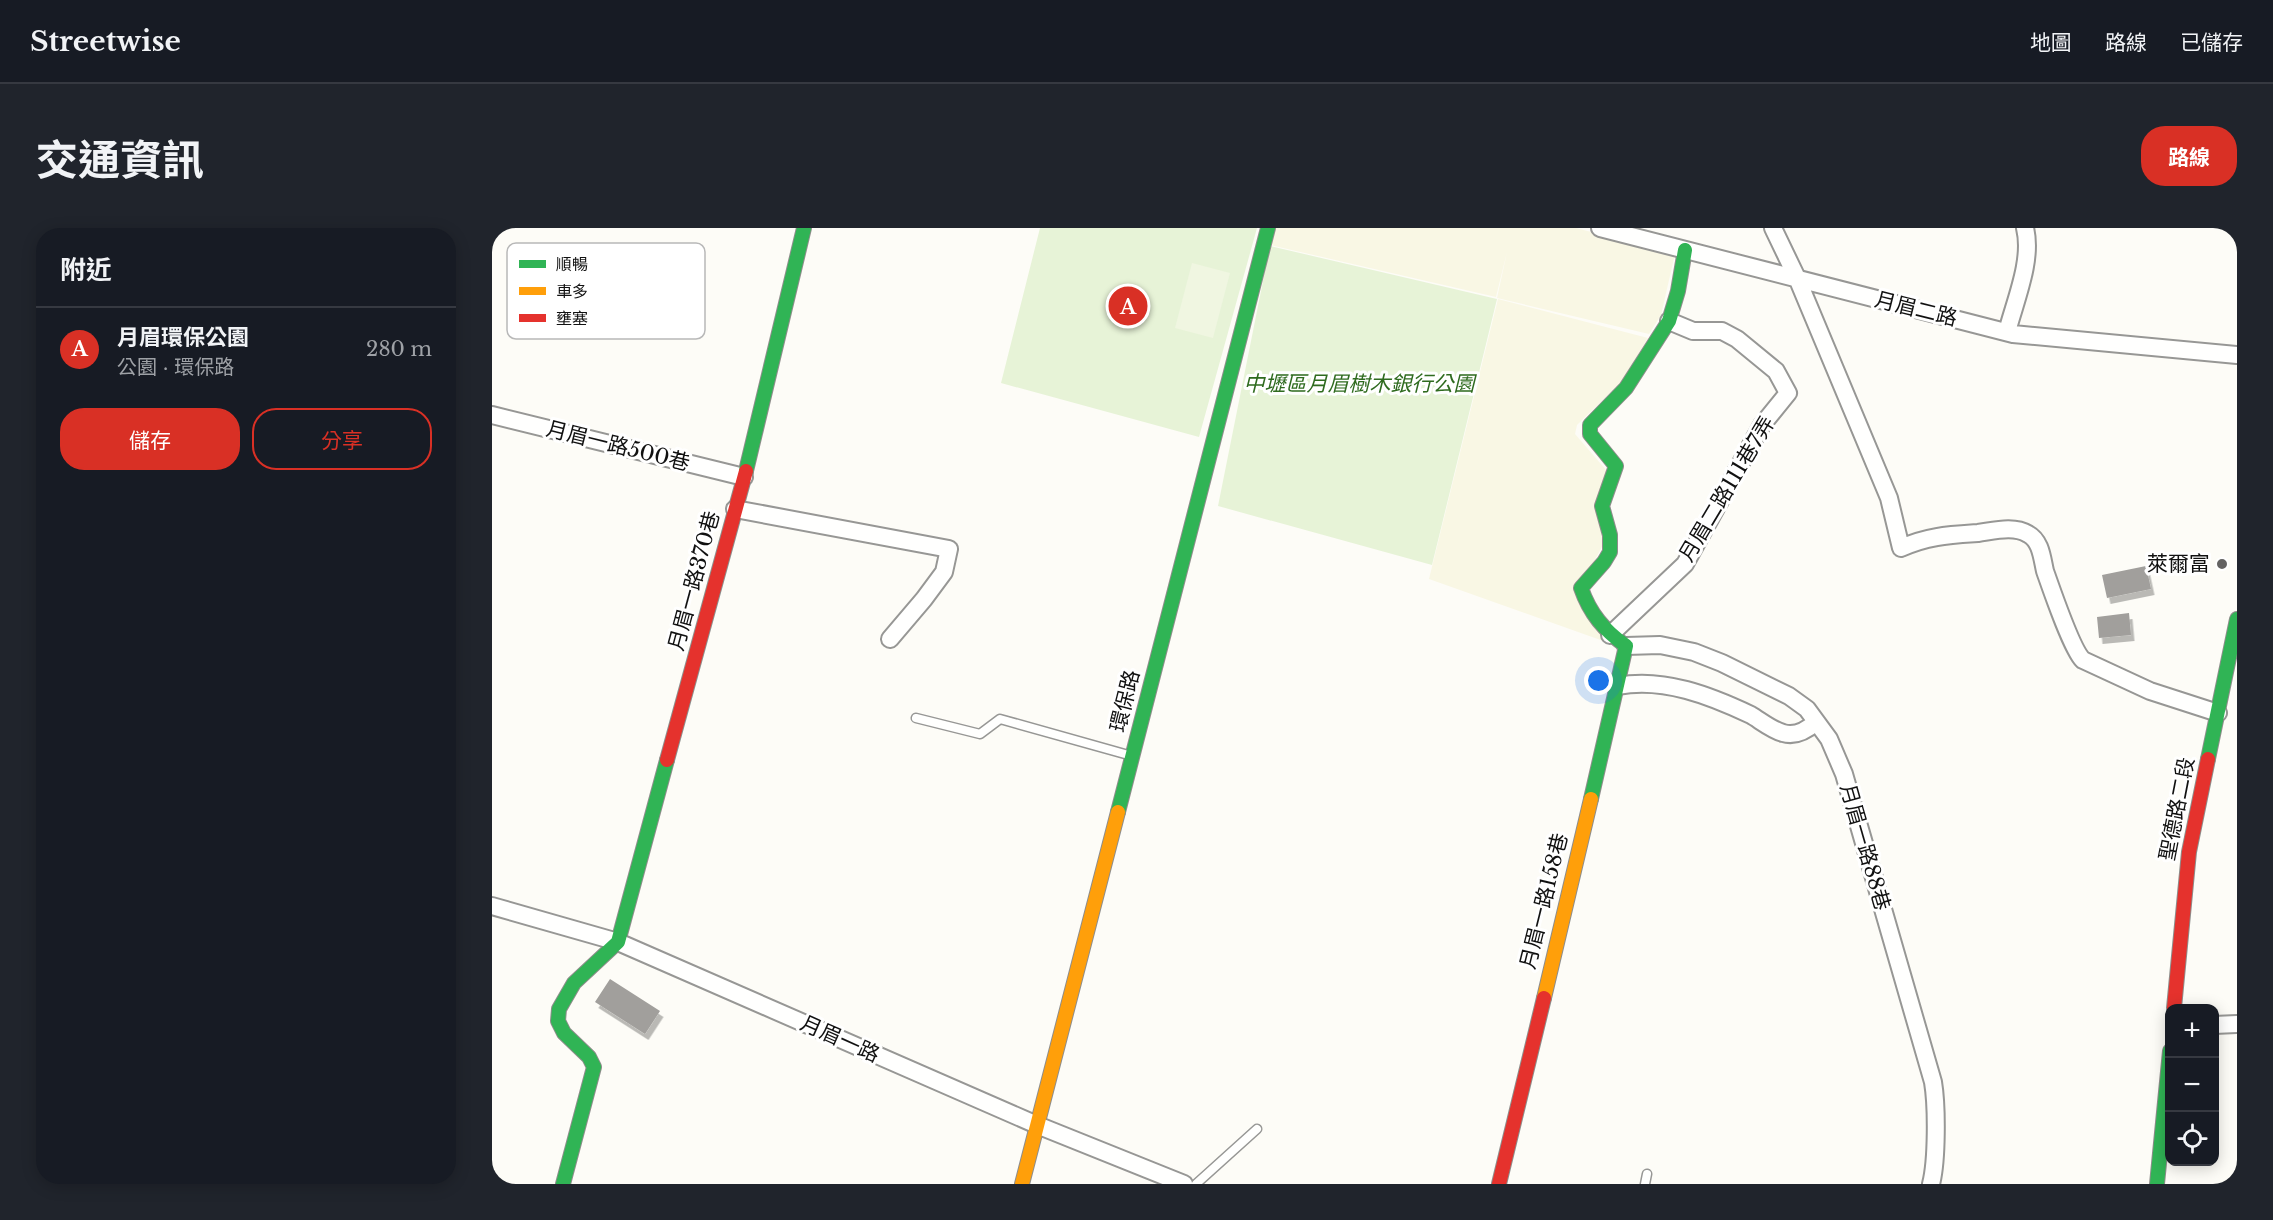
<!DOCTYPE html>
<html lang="zh-TW">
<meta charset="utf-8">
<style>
body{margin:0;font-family:"Libre Baskerville","Noto Sans TC",serif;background:#20242c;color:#f1f3f6}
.controls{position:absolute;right:18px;bottom:18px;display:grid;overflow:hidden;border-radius:12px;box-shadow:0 3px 15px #0003}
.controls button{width:54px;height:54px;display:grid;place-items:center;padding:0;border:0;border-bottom:2px solid #363941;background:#171b24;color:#f1f3f6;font:30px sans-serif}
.you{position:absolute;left:1107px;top:453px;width:21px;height:21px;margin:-15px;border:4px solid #fff;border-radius:50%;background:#1a73e8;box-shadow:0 0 0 9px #1a73e833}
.badge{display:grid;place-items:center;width:39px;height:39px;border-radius:50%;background:#d93025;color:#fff;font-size:20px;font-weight:700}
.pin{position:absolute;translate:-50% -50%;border:3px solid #fff;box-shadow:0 2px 6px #0006}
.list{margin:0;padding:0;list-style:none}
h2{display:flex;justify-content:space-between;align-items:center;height:78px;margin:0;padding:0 24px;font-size:26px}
h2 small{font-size:20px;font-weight:400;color:#9ea1a6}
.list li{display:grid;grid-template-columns:39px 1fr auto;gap:18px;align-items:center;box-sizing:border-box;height:84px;padding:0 24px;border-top:2px solid #363941}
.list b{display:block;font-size:22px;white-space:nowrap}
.list p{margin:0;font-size:20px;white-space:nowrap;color:#9ea1a6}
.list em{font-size:20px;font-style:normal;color:#9ea1a6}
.actions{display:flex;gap:12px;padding:18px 24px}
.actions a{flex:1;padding:14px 0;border:2px solid #d93025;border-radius:24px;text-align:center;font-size:21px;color:#d93025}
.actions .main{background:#d93025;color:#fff}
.icon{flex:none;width:33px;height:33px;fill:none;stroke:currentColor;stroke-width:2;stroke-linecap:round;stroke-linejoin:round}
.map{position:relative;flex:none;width:1745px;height:956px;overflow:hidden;border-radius:24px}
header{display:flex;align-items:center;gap:36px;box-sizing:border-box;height:84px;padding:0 30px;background:#171b24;border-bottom:2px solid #363941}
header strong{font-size:28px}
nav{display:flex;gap:33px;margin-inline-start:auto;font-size:21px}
.intro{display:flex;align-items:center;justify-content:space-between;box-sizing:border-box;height:144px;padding:0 36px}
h1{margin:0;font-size:42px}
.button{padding:15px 27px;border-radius:24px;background:#d93025;color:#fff;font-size:21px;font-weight:700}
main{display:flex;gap:36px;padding:0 36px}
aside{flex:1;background:#171b24;border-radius:24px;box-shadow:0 3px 15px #0003}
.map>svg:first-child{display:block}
.farmland{fill:#f9f7e4}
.green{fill:#e7f3d7}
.pitch{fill:#f0f6e1}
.building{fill:#a19f9c;filter:url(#shadow)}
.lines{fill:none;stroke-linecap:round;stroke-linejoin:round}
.lane-casing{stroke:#979795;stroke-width:11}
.street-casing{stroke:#979795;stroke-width:20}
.fast-casing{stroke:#8e8d8b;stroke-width:16}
.slow-casing{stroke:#8e8d8b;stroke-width:16}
.jam-casing{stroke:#8e8d8b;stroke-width:16}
.lane{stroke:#fffffe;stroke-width:8}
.street{stroke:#fffffe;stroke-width:16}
.fast{stroke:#30b455;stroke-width:14}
.slow{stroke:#ff9f0a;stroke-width:14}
.jam{stroke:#e5322d;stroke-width:14}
.poi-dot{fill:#646362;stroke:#fff;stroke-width:2}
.labels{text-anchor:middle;stroke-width:6;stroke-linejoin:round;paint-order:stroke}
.street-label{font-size:21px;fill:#111;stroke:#fff}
.park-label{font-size:21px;font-style:italic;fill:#2f6b1f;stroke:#fff}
.poi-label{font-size:21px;fill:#111;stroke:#fff;text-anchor:end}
.key{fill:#fff;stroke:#b8b8b8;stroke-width:1.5}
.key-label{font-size:16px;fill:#111}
</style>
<header>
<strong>Streetwise</strong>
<nav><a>地圖</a><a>路線</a><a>已儲存</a></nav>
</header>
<div class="intro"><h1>交通資訊</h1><a class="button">路線</a></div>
<main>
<aside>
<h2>附近<small></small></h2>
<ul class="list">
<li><span class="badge">A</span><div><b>月眉環保公園</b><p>公園 · 環保路</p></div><em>280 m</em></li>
</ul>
<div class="actions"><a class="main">儲存</a><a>分享</a></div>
</aside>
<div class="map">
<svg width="1745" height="956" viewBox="0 0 1745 956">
<defs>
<filter id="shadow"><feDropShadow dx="3.5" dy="6" stdDeviation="0" flood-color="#0004"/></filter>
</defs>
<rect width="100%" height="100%" fill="#fdfcf7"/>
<path class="farmland" d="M782,0H1084L1183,26L1169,87L1157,106L1005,70L1015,24L1004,69L778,17Z
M1006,71L1156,110L1129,154L1085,197L1083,206L1115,243L1116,307L1088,361L1131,420L937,351Z"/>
<path class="green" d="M548,0H765L707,209L509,155Z
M778,18L1005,71L940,337L726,278Z"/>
<path class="pitch" d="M700,35L738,45L721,110L683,100Z"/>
<path class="building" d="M1654,338L1659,361L1615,370L1610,347Z
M1637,385L1639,407L1607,410L1605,389Z
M118,751L168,783L153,806L103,774Z"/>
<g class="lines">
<g class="lane-casing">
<path id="lane" d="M424,490L488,506L508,491L640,528
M704,956L765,901
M1153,956L1155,946"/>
</g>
<g class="street-casing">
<path id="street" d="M1108,0L1521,106L1745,127
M1281,0L1305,50L1397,270L1409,320C1435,308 1457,307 1486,305C1501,303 1522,297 1536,306C1549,313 1550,330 1553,343C1559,360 1580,422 1591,432L1658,463L1726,485
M1515,104C1523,73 1541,32 1533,0
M0,187L252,249
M243,281L457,321L452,344L432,371L398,411
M1118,407L1193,336L1270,197L1296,165L1284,143L1245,111L1230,103H1201L1177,93
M1134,418L1168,417L1202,424L1230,435L1297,468L1315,481L1337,511L1352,546L1441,854C1445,878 1445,933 1439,956
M1126,458C1171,449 1219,468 1259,487C1269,493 1280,502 1291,505C1304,509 1315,502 1324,494
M0,678L126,714L545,897L692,956
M1722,797L1745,796"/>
</g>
<g class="fast-casing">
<path id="fast" d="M254,243L312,0
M1716,531L1745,391
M1099,571L1134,418C1112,402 1098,386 1089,360L1112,334L1118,324V307L1110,278L1124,238L1098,206V197L1134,160L1177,93L1186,63L1193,22
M626,584L776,0
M71,956L102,839L97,829L72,805L66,793L67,781L82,755L126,714L175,532
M1665,956L1678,823"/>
</g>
<g class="slow-casing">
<path id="slow" d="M1052,770L1099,571
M530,956L626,584"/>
</g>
<g class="jam-casing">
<path id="jam" d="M175,532L254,243
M1682,780L1697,624L1716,531
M1007,956L1052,770"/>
</g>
<use href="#lane" class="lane"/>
<use href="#street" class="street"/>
<use href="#fast" class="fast"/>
<use href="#slow" class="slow"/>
<use href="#jam" class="jam"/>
</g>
<circle class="poi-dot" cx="1730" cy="336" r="6"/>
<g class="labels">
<g class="street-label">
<text transform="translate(1424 81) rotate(14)" y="7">月眉二路</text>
<text transform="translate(126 218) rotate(14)" y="7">月眉一路500巷</text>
<text transform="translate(1235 261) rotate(-59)" y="7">月眉二路111巷7弄</text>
<text transform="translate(202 353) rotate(-75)" y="7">月眉一路370巷</text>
<text transform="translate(633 473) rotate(-76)" y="7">環保路</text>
<text transform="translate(1685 581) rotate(-79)" y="7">聖德路二段</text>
<text transform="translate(1373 619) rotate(74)" y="7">月眉一路88巷</text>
<text transform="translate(1052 673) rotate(-76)" y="7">月眉一路158巷</text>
<text transform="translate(348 811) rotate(24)" y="7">月眉一路</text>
</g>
<g class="park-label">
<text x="867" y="163">中壢區月眉樹木銀行公園</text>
</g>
<g class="poi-label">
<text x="1718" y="343">萊爾富</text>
</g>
</g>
<rect x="15" y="15" width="198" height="96" rx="9" class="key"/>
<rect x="27" y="32" width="27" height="8" fill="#30b455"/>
<rect x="27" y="59" width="27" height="8" fill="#ff9f0a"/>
<rect x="27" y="86" width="27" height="8" fill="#e5322d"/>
<g class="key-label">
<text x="64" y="42">順暢</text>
<text x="64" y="69">車多</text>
<text x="64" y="96">壅塞</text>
</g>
</svg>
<div class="controls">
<button>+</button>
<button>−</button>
<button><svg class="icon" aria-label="locate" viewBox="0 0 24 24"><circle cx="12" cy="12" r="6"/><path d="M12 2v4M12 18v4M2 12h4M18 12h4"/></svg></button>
</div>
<div class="you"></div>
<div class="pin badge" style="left:636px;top:78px">A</div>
</div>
</main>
